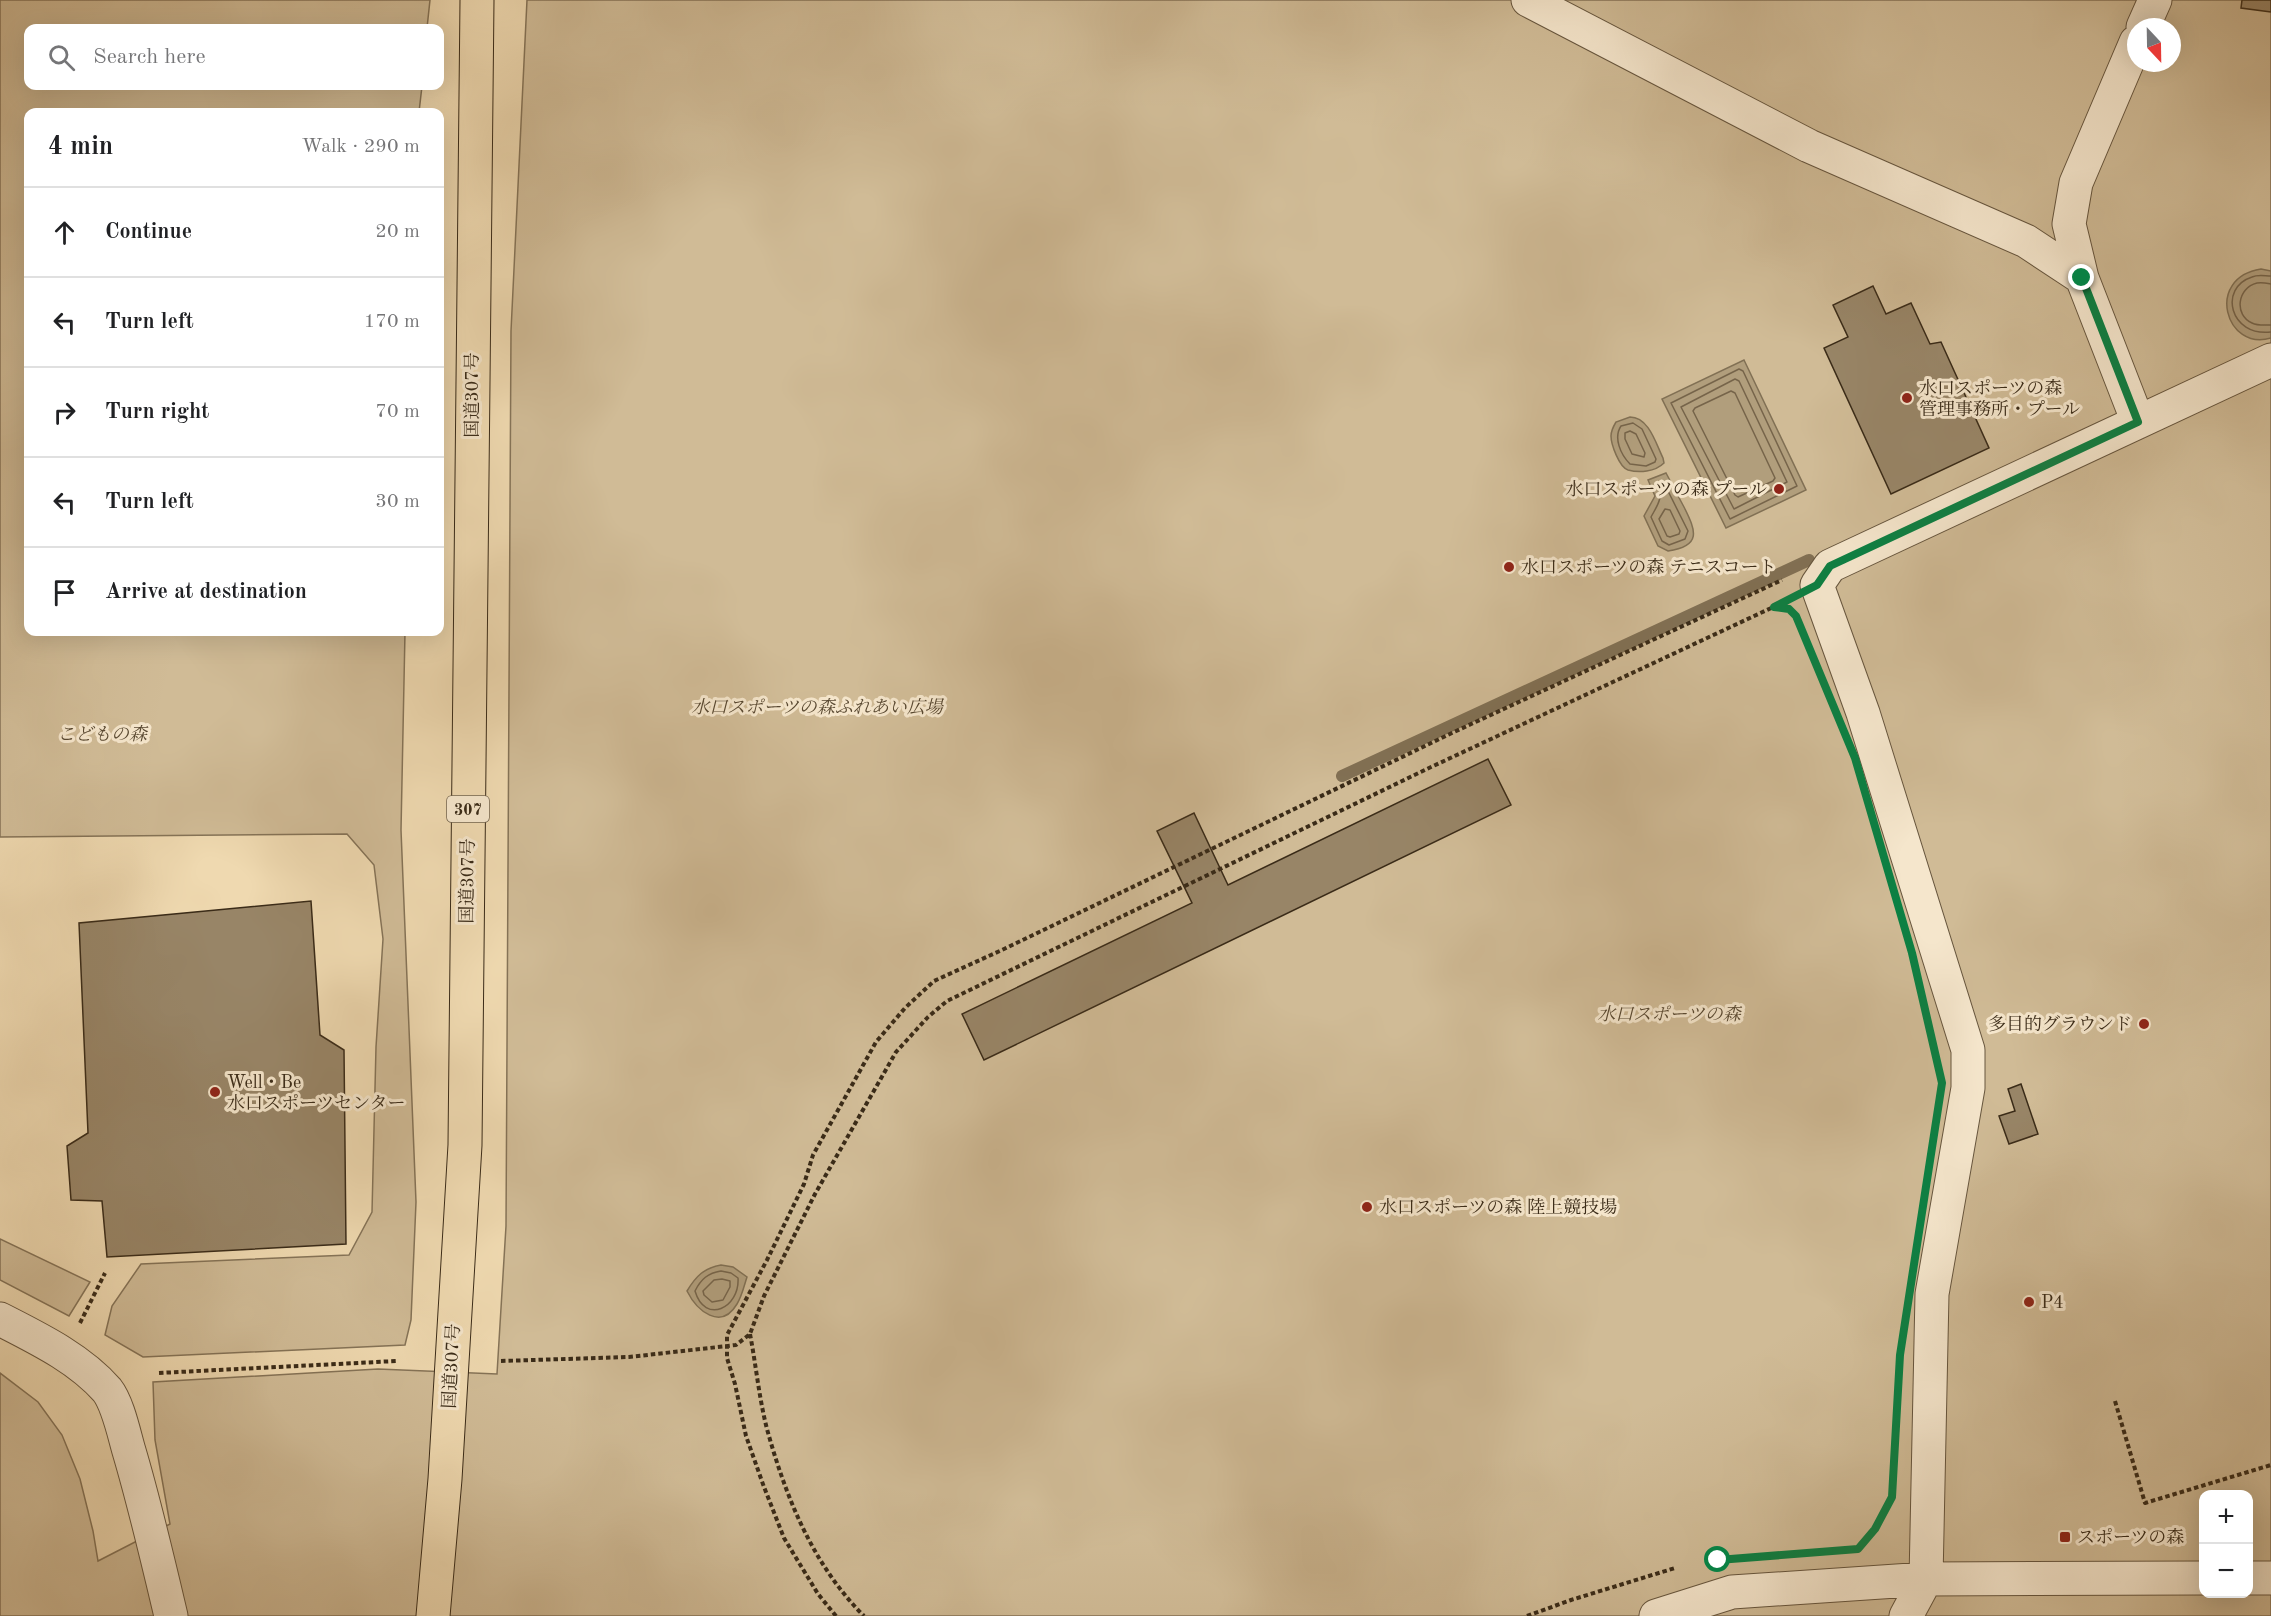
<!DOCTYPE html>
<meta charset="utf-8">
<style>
body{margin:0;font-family:"Old Standard TT","Noto Serif JP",serif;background:#f2f2f2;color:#202124}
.controls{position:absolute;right:18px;bottom:18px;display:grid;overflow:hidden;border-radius:12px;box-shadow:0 6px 24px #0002}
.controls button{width:54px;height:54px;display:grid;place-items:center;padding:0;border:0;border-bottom:2px solid #e0e0e0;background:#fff;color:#202124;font:30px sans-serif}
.compass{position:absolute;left:2127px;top:18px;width:54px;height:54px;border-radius:50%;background:#fff;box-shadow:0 6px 24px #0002;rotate:158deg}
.stop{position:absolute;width:18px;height:18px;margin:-14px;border:4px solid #0b8043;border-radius:50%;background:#fff}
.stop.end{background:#0b8043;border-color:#fff;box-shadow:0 2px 6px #0008}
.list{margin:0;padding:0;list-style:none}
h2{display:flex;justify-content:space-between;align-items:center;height:78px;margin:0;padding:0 24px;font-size:26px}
h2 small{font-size:20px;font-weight:400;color:#757577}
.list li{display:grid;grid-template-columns:39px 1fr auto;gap:18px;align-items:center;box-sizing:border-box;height:90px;padding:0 24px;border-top:2px solid #e0e0e0}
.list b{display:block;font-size:22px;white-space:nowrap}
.list em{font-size:20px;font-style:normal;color:#757577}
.icon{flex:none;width:33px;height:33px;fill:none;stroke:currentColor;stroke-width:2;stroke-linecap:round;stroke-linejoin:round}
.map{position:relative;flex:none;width:2271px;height:1616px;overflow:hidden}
.search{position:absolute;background:#fff;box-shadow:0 6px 24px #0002;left:24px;top:24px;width:420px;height:66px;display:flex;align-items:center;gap:15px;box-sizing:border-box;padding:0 21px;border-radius:12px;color:#757577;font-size:22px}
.panel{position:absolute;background:#fff;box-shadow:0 6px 24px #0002;left:24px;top:108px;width:420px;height:528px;border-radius:12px}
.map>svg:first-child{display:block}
.green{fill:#d0bb96;stroke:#857357;stroke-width:1.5;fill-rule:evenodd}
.water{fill:#b19e7c;stroke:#817054;stroke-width:1.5}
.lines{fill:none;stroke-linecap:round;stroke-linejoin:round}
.shore{stroke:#76644a;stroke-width:1.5}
.stream{stroke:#817054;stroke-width:12}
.building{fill:#988567;stroke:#3a2b18;stroke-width:1.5}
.minor-casing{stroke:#67563e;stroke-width:35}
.highway-casing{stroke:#3a2b18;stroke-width:35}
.path{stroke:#3a2b18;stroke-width:4;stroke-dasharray:4.5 3;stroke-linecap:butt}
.minor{stroke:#f5e6cc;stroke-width:33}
.highway{stroke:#efd9b0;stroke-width:33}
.route{stroke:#0b8043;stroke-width:8}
.poi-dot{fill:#8f2418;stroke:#f5e6cc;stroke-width:2}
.labels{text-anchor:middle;stroke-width:6;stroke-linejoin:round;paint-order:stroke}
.shield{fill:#f5e6cc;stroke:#72634e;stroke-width:1.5}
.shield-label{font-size:16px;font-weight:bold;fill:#3a2b18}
.poi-label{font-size:18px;fill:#3a2b18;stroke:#f5e6cc;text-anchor:start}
.street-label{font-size:18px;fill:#3a2b18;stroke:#f5e6cc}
.park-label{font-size:18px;font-style:italic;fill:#584831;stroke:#f5e6cc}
</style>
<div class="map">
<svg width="2271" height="1616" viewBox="0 0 2271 1616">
<rect width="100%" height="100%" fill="#efd9b0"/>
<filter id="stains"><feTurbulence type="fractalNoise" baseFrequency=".00333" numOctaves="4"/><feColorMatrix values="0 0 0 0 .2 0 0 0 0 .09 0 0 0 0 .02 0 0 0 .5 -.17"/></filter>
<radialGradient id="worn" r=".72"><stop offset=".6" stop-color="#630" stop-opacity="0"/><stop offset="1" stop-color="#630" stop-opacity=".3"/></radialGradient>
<path class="green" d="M0,0H430L427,28H28V86H422L419,112H28V632H405L401,830L416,1202L411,1320L405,1345L143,1357L105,1335L112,1306L141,1264L349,1255L372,1212L376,1047L383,939L374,865L347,834L0,837Z
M527,0H2271V1616H0V1373L38,1402L62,1435L80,1479L93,1531L98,1561L170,1524L155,1440L153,1382L378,1369L497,1374L506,1226L511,331ZM2136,27H2172V63H2136ZM2204,1494H2248V1594H2204Z
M0,1239L90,1282L69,1316L0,1280Z"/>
<path class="water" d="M2261,269L2271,271V338C2226,352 2204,278 2261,269Z
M1744,360L1806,490L1726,528L1662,399Z
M1630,417C1649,417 1656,444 1663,458L1664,463C1655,472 1639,473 1628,470C1619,467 1611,444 1611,436C1611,431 1613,427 1616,422Z
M1666,473C1672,484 1678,496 1684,507C1696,531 1702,546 1668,551L1658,546L1644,516L1655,496L1648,480Z
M721,1265L733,1267L747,1277C744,1286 742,1296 737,1304C721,1331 697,1311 687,1291C696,1276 704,1268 721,1265Z"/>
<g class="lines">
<path class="shore" d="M2271,276C2265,276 2258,274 2252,277C2218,288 2230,337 2271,332
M2271,284C2266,283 2262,282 2257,283C2237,288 2234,315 2252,323C2258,326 2265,325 2271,325
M1739,369L1743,371L1797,486L1730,519L1671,403Z
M1735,379L1739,381L1787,482L1734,509L1681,407Z
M1731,391L1735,393L1775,478L1773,481L1738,497L1735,495L1693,411L1695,408Z
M1633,423L1642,429L1656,459L1655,462L1646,466L1630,464C1621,455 1613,438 1621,426Z
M1630,431L1636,434L1645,453L1644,457L1632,454L1625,439V433Z
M1663,481L1688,531L1685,539L1669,545L1662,541L1651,517C1658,504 1663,499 1658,484Z
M1665,509L1670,510L1680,531L1679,534L1670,537L1667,536L1659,519Z
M721,1271L731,1273L738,1278C740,1308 705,1325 695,1291C701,1279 708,1273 721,1271Z
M722,1279L730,1281V1287L723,1300L712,1302L704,1295L703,1291L714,1280Z"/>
<path class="stream" d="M1342,776L1809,560"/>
</g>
<path class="building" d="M2242,0H2271V12L2241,8Z
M1873,286L1886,314L1911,303L1930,344L1941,342L1989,448L1891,494L1824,348L1848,337L1833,305Z
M1488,759L1511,805L984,1060L962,1014L1192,903L1157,831L1194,813L1228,885Z
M311,901L320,1035L344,1050L346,1244L107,1257L102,1201L71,1200L67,1146L88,1133L79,923Z
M2021,1084L2038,1134L2009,1144L1999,1116L2015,1111L2008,1089Z"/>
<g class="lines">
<g class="minor-casing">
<path id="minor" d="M1528,0L1809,146L2026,241L2082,278
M2143,27L2155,0
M2136,42L2076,183L2069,224L2082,278L2138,422
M0,1319C37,1338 79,1358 107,1390C118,1404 124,1434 129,1451C145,1505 158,1561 171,1616
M2248,1578H2271
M1656,1616L1732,1592L1926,1579L2204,1578
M1906,1616L1926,1579L1932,1294L1968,1088V1050L1863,713L1817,585L1830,566L2271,360"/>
</g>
<g class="highway-casing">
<path id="highway" d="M433,1616L445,1479L465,1145L477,0"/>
</g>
<path class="path" d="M80,1323L105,1273
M750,1334C756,1365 759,1398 767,1429C786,1498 813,1565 864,1616
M501,1361L629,1357L736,1345L750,1334L764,1296L815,1194L896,1052L928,1017L947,1001L1429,768L1784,602
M159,1373L396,1361
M2115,1401L2145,1503L2271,1465
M1860,1546L1875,1529L1890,1500
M836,1616L818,1594L784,1538L764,1487L746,1436L735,1384L727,1358V1335L767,1260L804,1184L813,1155L876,1042L905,1008L934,981L1004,949L1454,732L1782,580
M1527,1616L1571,1600L1675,1568"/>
<use href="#minor" class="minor"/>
<use href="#highway" class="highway"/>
</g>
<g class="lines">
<path class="route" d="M1718,1560L1858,1549L1875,1529L1892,1497L1900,1355L1942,1083L1912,953L1855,758L1796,616L1789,609L1774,607L1817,585L1830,566L2138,422L2082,278"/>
</g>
<g class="poi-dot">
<circle cx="1907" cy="398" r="6"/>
<circle cx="1779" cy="489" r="6"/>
<circle cx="1509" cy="567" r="6"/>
<circle cx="2144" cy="1024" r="6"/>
<circle cx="215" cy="1092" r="6"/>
<circle cx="1367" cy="1207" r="6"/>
<circle cx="2029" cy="1302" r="6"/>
<rect x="2059" y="1531" width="12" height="12" rx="3"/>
</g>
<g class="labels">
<rect class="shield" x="447" y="796" width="42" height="26" rx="4.5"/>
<g class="shield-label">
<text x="468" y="815">307</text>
</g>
<g class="poi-label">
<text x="1919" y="394">水口スポーツの森<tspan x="1919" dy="21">管理事務所・プール</tspan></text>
<text x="1767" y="495" text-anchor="end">水口スポーツの森 プール</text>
<text x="1521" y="573">水口スポーツの森 テニスコート</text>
<text x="2132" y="1030" text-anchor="end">多目的グラウンド</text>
<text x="227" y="1088">Well・Be<tspan x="227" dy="21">水口スポーツセンター</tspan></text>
<text x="1379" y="1213">水口スポーツの森 陸上競技場</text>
<text x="2041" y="1308">P4</text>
<text x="2077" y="1543">スポーツの森</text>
</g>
<g class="street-label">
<text transform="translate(472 395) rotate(-90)" y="6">国道307号</text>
<text transform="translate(467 881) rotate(-89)" y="6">国道307号</text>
<text transform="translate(451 1366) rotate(-87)" y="6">国道307号</text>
</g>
<g class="park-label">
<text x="817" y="713">水口スポーツの森ふれあい広場</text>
<text x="102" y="740">こどもの森</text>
<text x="1669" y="1020">水口スポーツの森</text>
</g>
</g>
<rect width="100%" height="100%" filter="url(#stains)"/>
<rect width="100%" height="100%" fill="url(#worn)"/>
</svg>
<div class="controls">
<button>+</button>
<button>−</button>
</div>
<svg class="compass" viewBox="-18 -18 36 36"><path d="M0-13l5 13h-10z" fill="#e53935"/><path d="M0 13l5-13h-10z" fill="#757577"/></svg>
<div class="stop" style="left:1718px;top:1560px"></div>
<div class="stop end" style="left:2082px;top:278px"></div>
<div class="search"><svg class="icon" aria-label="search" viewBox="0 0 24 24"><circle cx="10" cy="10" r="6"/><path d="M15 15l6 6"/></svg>Search here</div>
<section class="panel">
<h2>4 min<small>Walk · 290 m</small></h2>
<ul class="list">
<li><svg class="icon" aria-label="ahead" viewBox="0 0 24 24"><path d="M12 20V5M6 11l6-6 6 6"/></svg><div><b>Continue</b></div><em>20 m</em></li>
<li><svg class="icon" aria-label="left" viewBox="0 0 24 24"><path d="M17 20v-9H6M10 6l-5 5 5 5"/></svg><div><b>Turn left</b></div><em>170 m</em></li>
<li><svg class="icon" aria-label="right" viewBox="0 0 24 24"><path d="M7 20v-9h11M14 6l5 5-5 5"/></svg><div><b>Turn right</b></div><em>70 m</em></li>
<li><svg class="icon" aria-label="left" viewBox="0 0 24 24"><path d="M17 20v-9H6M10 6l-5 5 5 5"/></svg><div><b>Turn left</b></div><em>30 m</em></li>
<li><svg class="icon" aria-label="arrive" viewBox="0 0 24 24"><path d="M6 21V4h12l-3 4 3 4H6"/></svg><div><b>Arrive at destination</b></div></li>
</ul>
</section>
</div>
